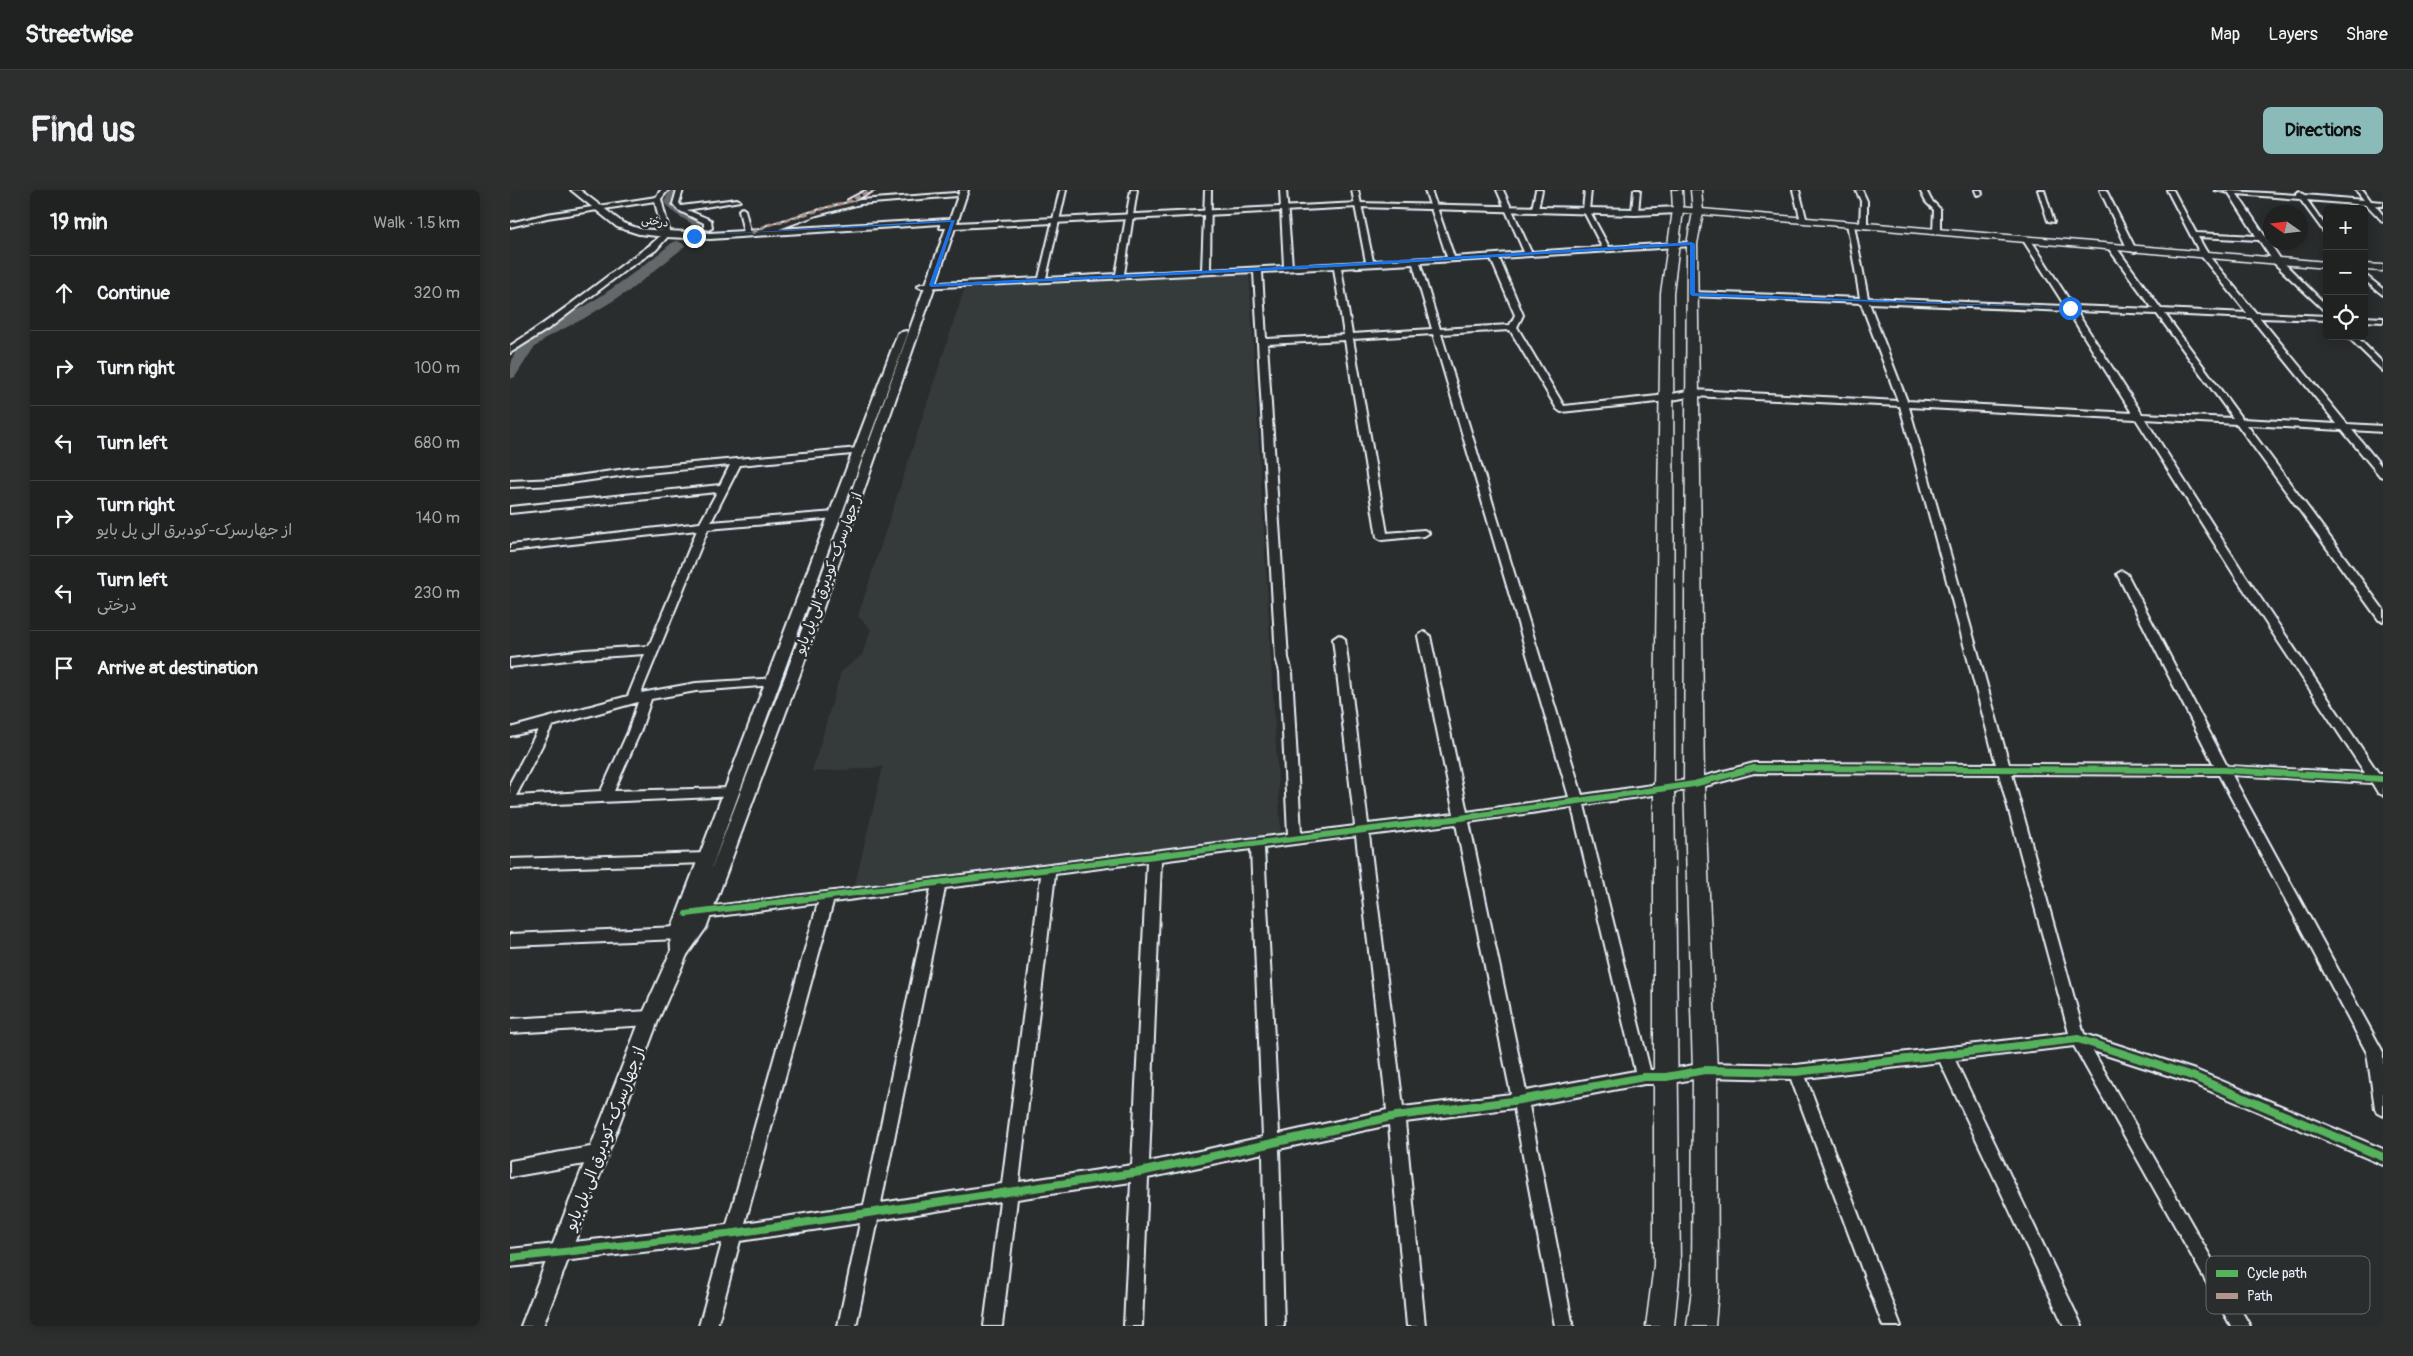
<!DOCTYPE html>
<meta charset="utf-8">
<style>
body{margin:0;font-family:Pangolin,"Playpen Sans Arabic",sans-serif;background:#2d2f2f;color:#f1f3f6}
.controls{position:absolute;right:15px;top:15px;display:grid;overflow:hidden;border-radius:8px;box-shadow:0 2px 12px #0003}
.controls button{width:45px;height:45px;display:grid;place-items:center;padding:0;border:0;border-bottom:1px solid #3d3f40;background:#202222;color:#f1f3f6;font:25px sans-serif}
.compass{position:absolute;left:1753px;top:15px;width:45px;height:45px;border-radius:50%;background:#202222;box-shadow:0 2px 12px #0003;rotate:284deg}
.stop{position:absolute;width:15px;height:15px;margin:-11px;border:4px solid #1a73e8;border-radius:50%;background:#fff}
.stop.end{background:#1a73e8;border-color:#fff;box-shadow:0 1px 5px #0008}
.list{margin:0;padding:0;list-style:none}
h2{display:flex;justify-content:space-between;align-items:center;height:65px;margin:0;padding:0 20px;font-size:21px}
h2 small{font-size:16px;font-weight:400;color:#a2a4a5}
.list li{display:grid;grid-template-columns:32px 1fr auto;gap:15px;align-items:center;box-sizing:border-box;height:75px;padding:0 20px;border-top:1px solid #3d3f40}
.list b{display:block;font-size:19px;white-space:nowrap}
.list p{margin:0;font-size:16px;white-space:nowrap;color:#a2a4a5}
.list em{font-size:16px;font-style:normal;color:#a2a4a5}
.icon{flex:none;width:28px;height:28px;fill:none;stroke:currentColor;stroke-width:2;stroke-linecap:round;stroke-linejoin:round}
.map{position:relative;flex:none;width:1873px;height:1136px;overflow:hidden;border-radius:8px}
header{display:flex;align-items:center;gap:30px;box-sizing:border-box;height:70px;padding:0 25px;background:#202222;border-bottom:1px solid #3d3f40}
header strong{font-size:24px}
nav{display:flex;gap:28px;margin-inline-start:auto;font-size:18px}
.intro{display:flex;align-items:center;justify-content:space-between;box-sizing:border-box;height:120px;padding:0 30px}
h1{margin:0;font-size:35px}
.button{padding:12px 22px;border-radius:8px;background:#8bbbb9;color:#111;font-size:18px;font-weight:700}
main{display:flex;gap:30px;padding:0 30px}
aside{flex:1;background:#202222;border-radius:8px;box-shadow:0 2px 12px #0003}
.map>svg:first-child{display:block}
.built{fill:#363a3b}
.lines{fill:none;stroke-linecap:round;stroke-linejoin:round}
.river{fill:#63686b;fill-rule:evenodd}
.minor-casing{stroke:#e8f1f8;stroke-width:4}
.tertiary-casing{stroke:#e8f1f8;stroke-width:4}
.secondary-casing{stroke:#e8f1f8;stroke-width:3}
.primary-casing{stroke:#e8f1f8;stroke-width:3}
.minor{fill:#2a2d2e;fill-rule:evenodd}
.tertiary{fill:#2a2d2e;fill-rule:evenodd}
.secondary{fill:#2a2d2e;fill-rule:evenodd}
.primary{fill:#2a2d2e;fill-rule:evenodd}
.quiet{stroke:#b2968c;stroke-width:3;stroke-dasharray:6 3;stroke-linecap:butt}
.cycleway-far1-casing{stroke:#2a2d2e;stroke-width:9}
.cycleway-casing{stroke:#2a2d2e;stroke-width:11}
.cycleway-far1{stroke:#56b35d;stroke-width:6}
.cycleway{stroke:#56b35d;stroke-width:8}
.route{fill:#1a73e8}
.labels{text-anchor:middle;stroke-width:5;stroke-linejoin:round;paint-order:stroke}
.far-street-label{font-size:11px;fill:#e8f1f8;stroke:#2a2d2e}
.street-label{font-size:14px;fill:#e8f1f8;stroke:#2a2d2e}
.near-street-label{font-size:16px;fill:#e8f1f8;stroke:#2a2d2e}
.key{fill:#2a2d2e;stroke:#63686b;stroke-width:1}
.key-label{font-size:14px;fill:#e8f1f8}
</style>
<header>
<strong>Streetwise</strong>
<nav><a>Map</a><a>Layers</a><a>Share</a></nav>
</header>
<div class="intro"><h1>Find us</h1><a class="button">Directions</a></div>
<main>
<aside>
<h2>19 min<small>Walk · 1.5 km</small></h2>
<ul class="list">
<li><svg class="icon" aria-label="ahead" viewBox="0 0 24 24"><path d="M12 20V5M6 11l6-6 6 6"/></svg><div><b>Continue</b></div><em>320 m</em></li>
<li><svg class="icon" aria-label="right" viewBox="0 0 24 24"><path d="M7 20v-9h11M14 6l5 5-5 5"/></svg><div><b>Turn right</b></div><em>100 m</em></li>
<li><svg class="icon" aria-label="left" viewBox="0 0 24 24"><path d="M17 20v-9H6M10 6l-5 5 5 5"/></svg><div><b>Turn left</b></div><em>680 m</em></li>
<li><svg class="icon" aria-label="right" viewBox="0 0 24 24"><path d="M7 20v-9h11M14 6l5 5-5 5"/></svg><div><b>Turn right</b><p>از جهارسرک-کودبرق الی پل بایو</p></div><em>140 m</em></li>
<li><svg class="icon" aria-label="left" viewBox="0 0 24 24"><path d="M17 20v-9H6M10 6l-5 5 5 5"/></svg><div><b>Turn left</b><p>درختی</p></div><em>230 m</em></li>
<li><svg class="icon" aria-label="arrive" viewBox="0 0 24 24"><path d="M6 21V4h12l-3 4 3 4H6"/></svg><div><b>Arrive at destination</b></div></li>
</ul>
</aside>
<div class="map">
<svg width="1873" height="1136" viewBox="0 0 1873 1136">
<rect width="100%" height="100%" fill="#2a2d2e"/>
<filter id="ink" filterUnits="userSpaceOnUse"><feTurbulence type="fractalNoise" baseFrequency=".02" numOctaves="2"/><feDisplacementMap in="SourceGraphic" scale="10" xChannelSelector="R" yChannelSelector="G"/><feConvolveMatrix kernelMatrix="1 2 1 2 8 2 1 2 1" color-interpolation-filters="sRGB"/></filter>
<g filter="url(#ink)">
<path class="built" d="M739,81L771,645L344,698L373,577L302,582L331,482L352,465L361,439L348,426L455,97Z"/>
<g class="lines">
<path class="river" d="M160,0H172L166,12L172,18L191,28L194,40L193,43H183L181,33C170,27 161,22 154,12Z
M168,51L175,55L173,58L119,101L73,129L37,147L23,159L5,187L0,189C0,175 2,165 11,154C27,135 56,127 77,115C107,96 135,75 163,52Z"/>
<g class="minor-casing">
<path id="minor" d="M151,0H158L151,9L160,44L146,60L117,79L41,137L0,163V156C37,132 72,106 107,79C122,67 139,58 152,44L145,11L37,28L0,37V33L37,24L146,7Z
M167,0H173L169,13L171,16L227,9L230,11L177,20L201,30L202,38L198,40L194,38V33L168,20L163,14Z
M357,0H365L343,11L338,10Z
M550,0H556L536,88L606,84L621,0H627L614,84L692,80L695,0H701L700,80L774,76L770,0H776L782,76L856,72L842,0H848L863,71L937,67L915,0H921L944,67L1014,62L987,0H993L1021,62L1092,57L1073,20L1075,0H1081L1079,20L1099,57L1185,52L1186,54L1182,56L989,68L1013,125L1007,137L1054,216L1157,205L1183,200L1388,211L1351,113L1182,106L1178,104L1182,102L1350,108L1337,33L1344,35L1358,108L1555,116L1513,50L1517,48L1521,50L1563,116L1643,119L1599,59L1603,57H1606L1651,119L1737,123L1692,67L1657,0H1663L1686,43L1746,46L1719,3L1705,0L1787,5L1786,3L1789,1L1794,5L1854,10L1846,0H1853L1861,11L1873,12V16L1865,15L1873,25V32L1857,15L1797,10L1817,38V46L1790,9L1727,4L1771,70L1817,116V123L1765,74L1749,50L1688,47L1699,66L1746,123L1817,126V130L1750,128L1837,234L1873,236V242L1842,240L1873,278V287L1870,286L1832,240L1737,235L1873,419V431L1869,430L1727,234L1635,229L1733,382L1869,584H1873V605L1868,603L1862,593L1722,585L1873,862V926L1867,923L1865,918L1857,863L1709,585L1502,584L1574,844L1688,881L1873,959V975L1679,892L1583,861L1740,1136H1721L1564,856L1445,870L1572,1136H1554L1430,872L1296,888L1391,1136H1373L1281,889L1195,887L1156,894H1134L1019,916L1063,1136H1045L1004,918L895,932L915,1136H897L879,935L769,959L774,1136H756L753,963L638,988L632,1136H614L621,992L507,1009L492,1136H474L490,1011L368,1030L346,1136H328L350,1033L230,1051L207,1136H189L212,1053L0,1077V1059L217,1035L308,713L186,729L181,727L179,723L181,719L778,644L770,482L766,468L744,82L411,98L407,96L411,94L529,88ZM981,69L1005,125L1000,135L930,139L910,73ZM903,74L922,139L842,144L831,78ZM824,78L834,145L756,149L752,82ZM1359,113L1558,121L1622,223L1397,211ZM1566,121L1647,124L1723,228L1632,224ZM1655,124L1741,128L1827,234L1732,229ZM1000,140L1047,219L1051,222L1157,211L1183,206L1390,216L1486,574L1244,573L1184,589L1072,605L931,144ZM923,144L1059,607L957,622L920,446L914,442L908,446L944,624L858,634L835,449L829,445L823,449L845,636L791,643L782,482L778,468L757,154L835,150L867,347L872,350L914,346L919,343L914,340L877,343L843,149ZM1399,217L1626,229L1723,383L1855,583L1717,576L1617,384L1612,381L1607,384L1704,575L1499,574ZM1244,583L1489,584L1559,843L1286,875L1195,873L1156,880H1140L1074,615L1184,599ZM1062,617L1125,881L1016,901L959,632ZM946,634L1001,904L893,917L859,645ZM846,646L877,920L769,944L754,658ZM741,659L753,947L639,972L651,671ZM637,672L622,975L509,992L545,684ZM531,686L492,994L371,1013L435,698ZM421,699L354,1015L235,1033L323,712Z
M1026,0H1032L1028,19L1025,21L1022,19Z
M1124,0H1130L1128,22L1125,24L1122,22Z
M1283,0H1289L1297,32L1291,31Z
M1346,0H1352L1357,11V38L1350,36L1351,11Z
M1410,0H1416L1421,10L1430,19V44L1423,42L1424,20L1416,12Z
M1465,0H1471L1472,4L1467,5Z
M1528,0H1534L1544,32L1538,31Z
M1590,0H1596L1626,60L1625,62L1618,60Z
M445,3L448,5L447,6L350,14L307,25L256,44L249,42L257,36L303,22L350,10Z
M232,18L235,20L241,45L234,43L229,20Z
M1854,84L1873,99V105L1854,90Z
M1854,127L1873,128V132L1854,131Z
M1837,146H1846L1873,173V181Z
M349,258L352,259V263L230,275L201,332L325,322L330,325L325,328L198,339L131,503L186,493L267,488L269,491L267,494L263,495L186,501L141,509L130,542L104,601L222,598L227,600L228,603L227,606L0,616V593L28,540L0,546V538L118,506L135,464L74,468L0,477V469L74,460L139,456L187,340L0,361V355L190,333L207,302L0,323V317L210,295L220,275L116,285L46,295L0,297V291L46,289L116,279ZM128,512L118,542L91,601L6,606L42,536Z
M197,663L202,664L204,668L202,672L197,673L0,679V669Z
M169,737L174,739L176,743L174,747L169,749L0,756V744Z
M140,821L145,823L148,828L145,833L140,835L0,843V829Z
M86,956L92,958L94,964L92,970L86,972L0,987V971Z"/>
</g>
<g class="tertiary-casing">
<path id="tertiary" d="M61,0H70L113,33L130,39L156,41L200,43L440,29L450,0H458L447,33L848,13L1125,19L1168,17L1172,20L1168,23L1125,25L848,17L445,38L290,484L196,738L177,765L149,828L33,1136H11L131,828L161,761L160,743L388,143L396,141L398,143L200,682L276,484L436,38H430V34L200,49L156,47L129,44L107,37Z"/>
</g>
<g class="secondary-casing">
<path id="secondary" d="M1168,17L1817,72V78L1165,22L1163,20Z
M1854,74L1873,75V81L1854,80Z"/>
</g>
<g class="primary-casing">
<path id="primary" d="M1162,0H1172L1173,20L1163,103L1164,599L1170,1075L1164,1136H1136L1144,1075V599L1151,103L1163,20Z
M1181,0H1191L1193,22L1187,54L1194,594L1207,880L1208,1100L1205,1136H1177L1182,1100L1183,880L1174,594L1177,54L1183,22Z"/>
</g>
<use href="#minor" class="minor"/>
<use href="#tertiary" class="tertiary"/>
<use href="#secondary" class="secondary"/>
<use href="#primary" class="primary"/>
<path class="quiet" d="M242,43L255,36L340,11L362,0"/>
<g class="cycleway-far1-casing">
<path id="cycleway-far1" d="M176,724L951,628L1184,594L1244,578L1713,580L1873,589"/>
</g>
<g class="cycleway-casing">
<path id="cycleway" d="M0,1068L225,1043L630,982L886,926L1010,910L1134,887H1156L1195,880L1286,882L1568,849L1682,886L1873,967"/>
</g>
<use href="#cycleway-far1" class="cycleway-far1"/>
<use href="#cycleway" class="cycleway"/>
</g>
</g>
<path class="route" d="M445,30L424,94L826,74L1182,52L1185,54V103L1563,118L1182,106L1180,104V55L826,77L421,97L419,95L441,32L182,46Z"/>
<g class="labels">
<g class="far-street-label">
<text transform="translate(145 31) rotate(8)" y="4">درختی</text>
</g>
<g class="street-label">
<text transform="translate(318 383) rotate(-70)" y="5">از جهارسرک-کودبرق الی پل بایو</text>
</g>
<g class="near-street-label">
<text transform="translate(94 948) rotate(-69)" y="6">از جهارسرک-کودبرق الی پل بایو</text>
</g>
</g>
<rect x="1696" y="1066" width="164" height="58" rx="8" class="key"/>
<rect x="1706" y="1080" width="22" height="7" fill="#56b35d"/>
<rect x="1706" y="1103" width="22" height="6" fill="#b2968c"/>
<g class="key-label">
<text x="1737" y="1088">Cycle path</text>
<text x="1737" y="1111">Path</text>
</g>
</svg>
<div class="controls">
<button>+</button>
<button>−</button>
<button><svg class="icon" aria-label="locate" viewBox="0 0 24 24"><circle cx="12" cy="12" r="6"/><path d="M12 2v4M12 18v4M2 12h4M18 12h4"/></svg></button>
</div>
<svg class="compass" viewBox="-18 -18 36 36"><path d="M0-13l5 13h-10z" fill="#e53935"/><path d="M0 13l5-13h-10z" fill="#a2a4a5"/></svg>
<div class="stop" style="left:1560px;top:118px"></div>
<div class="stop end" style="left:184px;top:46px"></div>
</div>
</main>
